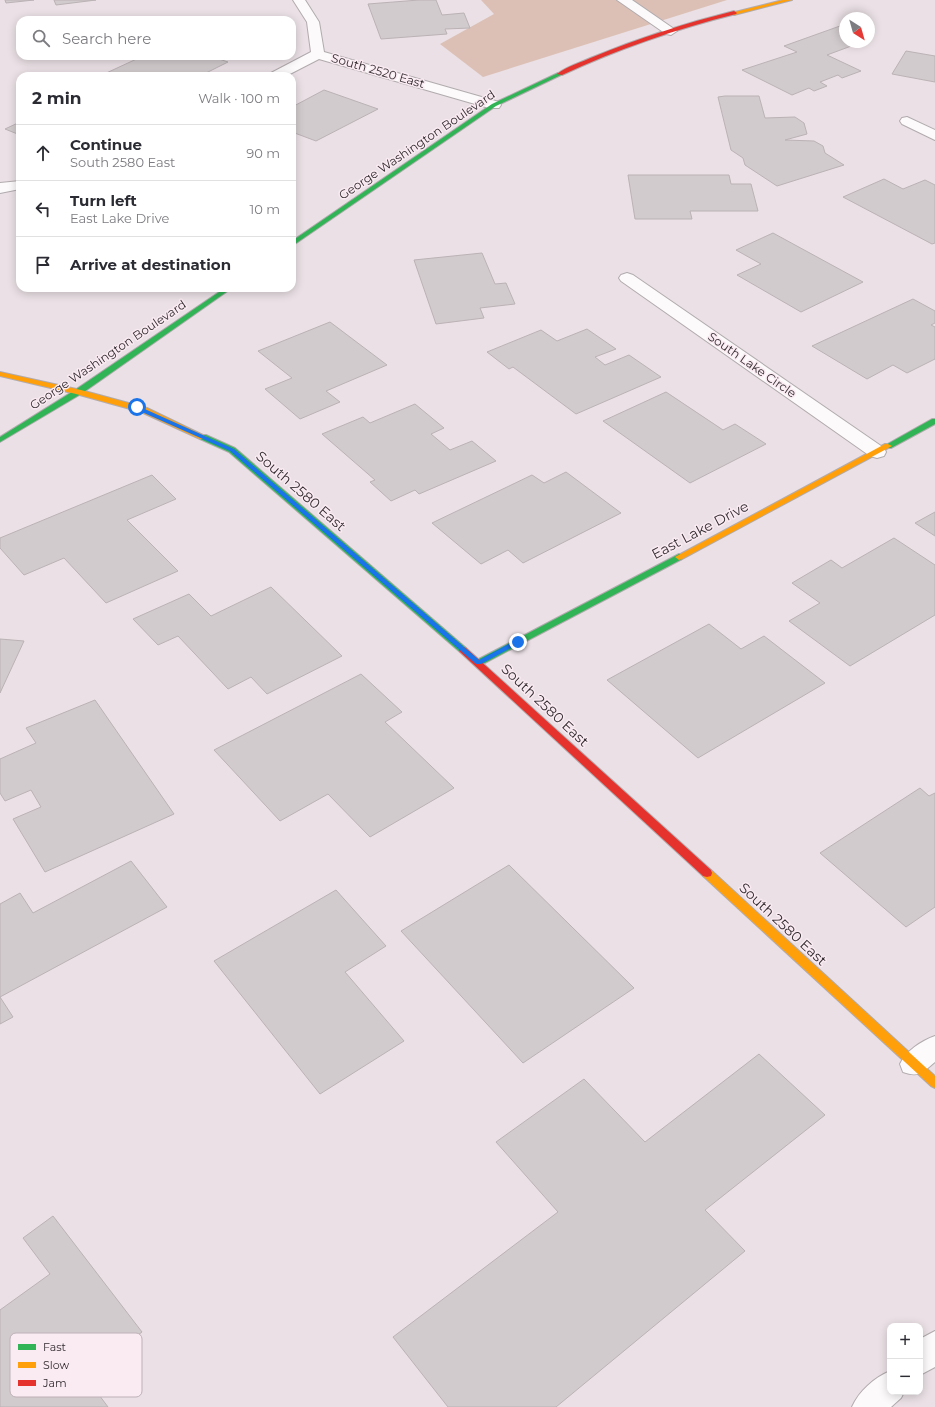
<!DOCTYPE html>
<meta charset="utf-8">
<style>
body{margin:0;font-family:Montserrat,sans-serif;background:#f2f2f3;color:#2b2b33}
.controls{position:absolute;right:12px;bottom:12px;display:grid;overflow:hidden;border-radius:8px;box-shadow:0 2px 10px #0003}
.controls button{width:36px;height:36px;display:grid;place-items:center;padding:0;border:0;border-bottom:1px solid #e1e1e2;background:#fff;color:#2b2b33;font:20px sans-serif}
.compass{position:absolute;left:839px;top:12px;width:36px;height:36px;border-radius:50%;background:#fff;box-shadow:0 2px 10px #0003;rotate:143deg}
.stop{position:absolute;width:12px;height:12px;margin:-9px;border:3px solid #1a73e8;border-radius:50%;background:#fff}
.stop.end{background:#1a73e8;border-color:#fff;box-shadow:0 1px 4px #0008}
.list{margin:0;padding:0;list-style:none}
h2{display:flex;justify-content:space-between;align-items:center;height:52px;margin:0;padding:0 16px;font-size:17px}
h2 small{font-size:13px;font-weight:400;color:#7c7c81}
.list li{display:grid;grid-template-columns:26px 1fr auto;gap:12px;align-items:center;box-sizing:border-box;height:56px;padding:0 16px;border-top:1px solid #e1e1e2}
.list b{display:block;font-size:15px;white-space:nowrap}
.list p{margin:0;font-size:13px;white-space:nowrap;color:#7c7c81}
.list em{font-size:13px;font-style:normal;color:#7c7c81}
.icon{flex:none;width:22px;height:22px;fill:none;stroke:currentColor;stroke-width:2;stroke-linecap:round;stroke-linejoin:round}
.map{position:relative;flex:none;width:935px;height:1407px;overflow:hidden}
.search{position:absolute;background:#fff;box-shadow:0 2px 10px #0003;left:16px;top:16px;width:280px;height:44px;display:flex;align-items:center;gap:10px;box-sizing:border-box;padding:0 14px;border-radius:12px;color:#7c7c81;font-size:15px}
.panel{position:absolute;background:#fff;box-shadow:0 2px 10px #0003;left:16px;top:72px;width:280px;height:220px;border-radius:12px}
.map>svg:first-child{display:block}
.green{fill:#dcc0b5}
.building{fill:#d2cbcd;stroke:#bab2b5}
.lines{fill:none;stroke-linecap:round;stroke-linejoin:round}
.street-casing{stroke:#b1abae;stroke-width:2}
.fast-casing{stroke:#b1abae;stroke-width:2}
.slow-casing{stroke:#b1abae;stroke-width:2}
.jam-casing{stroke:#b1abae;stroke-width:2}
.street{fill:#fcfafb;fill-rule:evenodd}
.fast{fill:#30b455;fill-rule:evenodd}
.slow{fill:#ff9f0a;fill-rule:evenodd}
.jam{fill:#e5322d;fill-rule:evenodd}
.route{fill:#1a73e8}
.labels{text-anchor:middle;stroke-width:3;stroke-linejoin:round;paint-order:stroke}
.far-street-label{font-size:12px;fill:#332d30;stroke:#faeaf2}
.street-label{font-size:14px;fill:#332d30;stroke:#faeaf2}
.key{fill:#faeaf2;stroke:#beb1b8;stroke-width:1}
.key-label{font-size:11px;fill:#332d30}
</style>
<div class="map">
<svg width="935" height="1407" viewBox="0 0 935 1407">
<rect width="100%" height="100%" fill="#eae0e5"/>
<path class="green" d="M481,0H727L483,77L440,44L494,14Z"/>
<path class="building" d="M5,0H34L6,3Z
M54,0H96L56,5Z
M419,0H436L442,15L464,13L470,28L445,29L447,34L381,39L368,4Z
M840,26L845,28V42H862L827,55L861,71L842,78L838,75L820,82L827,86L814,91L809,88L792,95L742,70L797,52L784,46Z
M906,51L935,56V82L892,74Z
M143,56H210L228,62L200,76L102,75Z
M324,90L378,109L316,141L292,132V107Z
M725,96H759L765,118L795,117L804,123L807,134L785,140L814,141L823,146L825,153L844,165L777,186L745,165L743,158L731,150L718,97Z
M20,122V135L5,129Z
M628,175H729L731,184H751L758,211H690L692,219H635Z
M884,179L903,189L925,180L935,185V243L932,244L843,197Z
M773,233L863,282L801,312L737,275L761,264L736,250Z
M482,253L495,284L506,283L515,304L480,308L484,318L436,324L414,260Z
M913,299L935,311V323L931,325L935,327V359L907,373L893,365L867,379L812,346Z
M330,322L387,365L326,391L340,402L300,419L265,389L292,378L258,351Z
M587,329L616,349L595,357L605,365L629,355L661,377L576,414L513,367L509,369L487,352L541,330L557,341Z
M666,392L723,430L735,424L766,444L690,483L603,421Z
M415,404L444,428L431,434L450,450L472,441L496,461L419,494L415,490L391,501L370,482L375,480L322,434L363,417L370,423Z
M566,472L621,513L523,563L508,550L481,564L432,523L532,475L544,483Z
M152,475L176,499L127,520L178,571L106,603L64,558L24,575L0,548V538Z
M935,512V536L915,523Z
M894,538L935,565V615L850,666L789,621L820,603L792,583L831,560L842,568Z
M271,587L342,656L267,694L251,677L228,689L178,636L158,645L133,619L189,594L211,616Z
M709,624L741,649L764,636L825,683L698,758L607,680Z
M0,639L24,641L0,693Z
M361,674L402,712L385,722L454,788L370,837L328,794L280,821L214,750Z
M95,700L174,814L45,872L13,819L41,807L31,790L5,801L0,793V759L36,743L26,728Z
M920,788L929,796L935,793V907L906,927L820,853Z
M131,861L167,907L0,997V904L20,893L33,913Z
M509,865L634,988L523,1063L401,931Z
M336,890L386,946L345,972L404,1041L320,1094L214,961Z
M0,997L13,1017L0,1024Z
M759,1054L825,1115L705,1210L745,1251L556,1407H448L393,1337L558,1212L496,1142L584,1079L645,1142Z
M53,1216L142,1332L85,1376L108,1407H0V1310L50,1274L23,1238Z"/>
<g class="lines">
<g class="street-casing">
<path id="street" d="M293,0H305L319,22L324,52L499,102L501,105L499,108H489L319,59L286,76H269L271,73L311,52L307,22Z
M617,0H632L677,31L671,35L666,34Z
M907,117L935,130V140L902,124L900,121L902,118Z
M20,181V189L0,193V183Z
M627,273L633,275L884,448L886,452L884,456L877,458L870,456L621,281L619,278L621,275Z
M935,1036V1062C923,1072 919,1078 903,1072L900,1064C906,1051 921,1041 935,1036Z
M935,1331V1367L920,1375V1339Z
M890,1371V1392H904L901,1398L891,1407H852C859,1391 874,1378 890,1371Z"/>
</g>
<g class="fast-casing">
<path id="fast" d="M558,73L563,74L496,106L292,246V241L492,104Z
M225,288H232L81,394L0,442V437L75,390Z
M932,419H935V424L891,448H888L884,446Z
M200,435H206L235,448L466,648L467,650L466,652H460L229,452L200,439Z
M679,554L682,555L683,557L682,559L481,665L478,666L474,663L475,661Z"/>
</g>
<g class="slow-casing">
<path id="slow" d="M783,0H792L734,15L731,13Z
M0,372L81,390L147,408L207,437L203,439H200L141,412L76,394L0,376Z
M885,444H888L892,446L682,559L679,560L675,557Z
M707,869L711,870L935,1076V1088L931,1086L703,876L702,873L703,870Z"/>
</g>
<g class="jam-casing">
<path id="jam" d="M734,11L737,13L736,14C676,29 618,49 562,75L557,74C567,66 582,62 593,57C639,38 686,23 734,11Z
M463,647L466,648L711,870L712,873L711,876L707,877L703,876L460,652L459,650Z"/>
</g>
<use href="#street" class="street"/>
<use href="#fast" class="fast"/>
<use href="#slow" class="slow"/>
<use href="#jam" class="jam"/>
</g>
<path class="route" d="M135,406H138L234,449L479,660L516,640H520V643L481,664H476L230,451L135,409Z"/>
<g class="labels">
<g class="far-street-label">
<text transform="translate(378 71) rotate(16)" y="4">South 2520 East</text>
<text transform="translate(417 145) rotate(-34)" y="4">George Washington Boulevard</text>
<text transform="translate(108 355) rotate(-34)" y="4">George Washington Boulevard</text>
<text transform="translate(752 365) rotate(35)" y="4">South Lake Circle</text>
</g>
<g class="street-label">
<text transform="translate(301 491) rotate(41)" y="5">South 2580 East</text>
<text transform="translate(700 530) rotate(-28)" y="5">East Lake Drive</text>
<text transform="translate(545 705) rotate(43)" y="5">South 2580 East</text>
<text transform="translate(783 924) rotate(43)" y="5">South 2580 East</text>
</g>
</g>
<rect x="10" y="1333" width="132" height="64" rx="6" class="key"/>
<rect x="18" y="1344" width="18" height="6" fill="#30b455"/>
<rect x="18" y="1362" width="18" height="6" fill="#ff9f0a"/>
<rect x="18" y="1380" width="18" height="6" fill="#e5322d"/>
<g class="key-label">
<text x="43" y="1351">Fast</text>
<text x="43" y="1369">Slow</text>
<text x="43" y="1387">Jam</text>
</g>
</svg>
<div class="controls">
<button>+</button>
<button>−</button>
</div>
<svg class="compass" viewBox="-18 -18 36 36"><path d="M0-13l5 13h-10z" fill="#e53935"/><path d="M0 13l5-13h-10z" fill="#7c7c81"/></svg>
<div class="stop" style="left:137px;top:407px"></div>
<div class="stop end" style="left:518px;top:642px"></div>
<div class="search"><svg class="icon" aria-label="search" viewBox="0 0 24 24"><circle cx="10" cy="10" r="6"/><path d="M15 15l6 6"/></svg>Search here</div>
<section class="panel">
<h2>2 min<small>Walk · 100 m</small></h2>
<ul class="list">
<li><svg class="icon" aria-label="ahead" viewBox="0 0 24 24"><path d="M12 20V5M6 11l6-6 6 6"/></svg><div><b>Continue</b><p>South 2580 East</p></div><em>90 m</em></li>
<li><svg class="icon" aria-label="left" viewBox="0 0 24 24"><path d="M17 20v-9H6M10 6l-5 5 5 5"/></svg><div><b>Turn left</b><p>East Lake Drive</p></div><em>10 m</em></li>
<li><svg class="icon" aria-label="arrive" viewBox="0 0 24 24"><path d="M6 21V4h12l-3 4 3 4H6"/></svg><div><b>Arrive at destination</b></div></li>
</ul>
</section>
</div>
